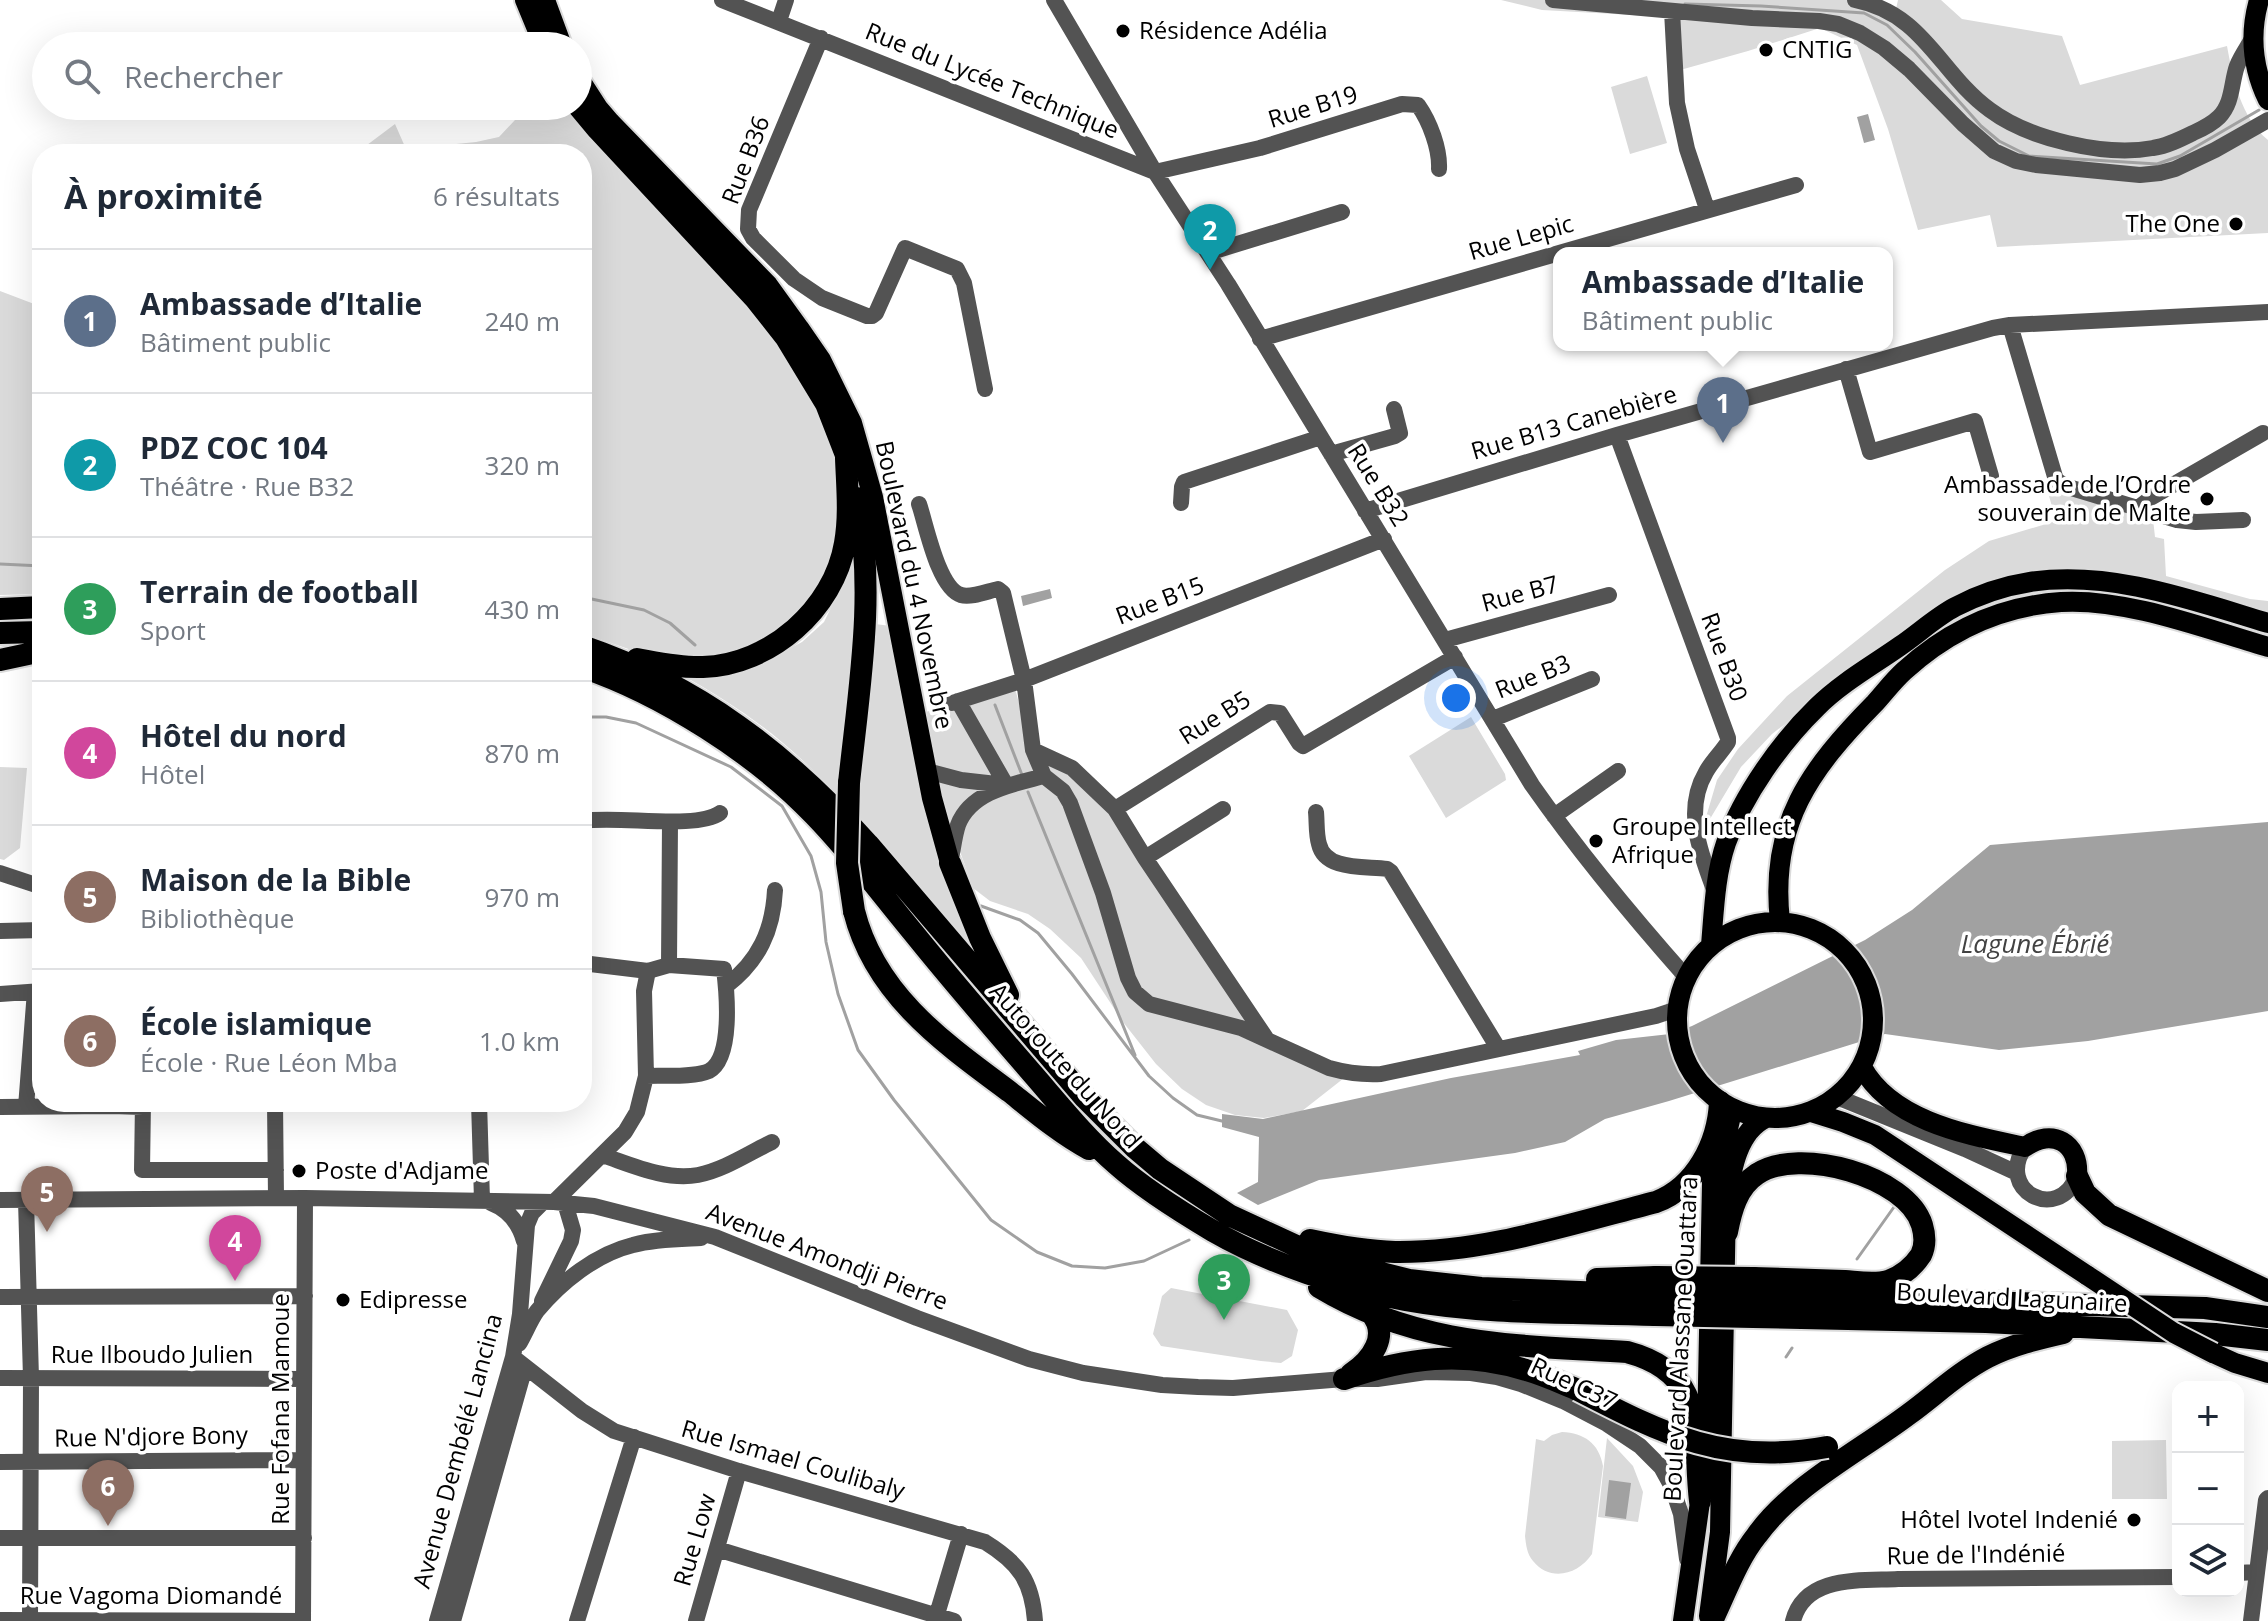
<!DOCTYPE html>
<html lang="fr">
<meta charset="utf-8">
<style>
body{margin:0;font-family:"Open Sans",sans-serif;background:#f6f6f7;color:#1f2937}
.controls{position:absolute;right:24px;bottom:24px;display:grid;overflow:hidden;border-radius:16px;box-shadow:0 8px 32px #0002}
.controls button{width:72px;height:72px;display:grid;place-items:center;padding:0;border:0;border-bottom:2px solid #e0e1e3;background:#fff;color:#1f2937;font:40px sans-serif}
.you{position:absolute;left:1456px;top:698px;width:28px;height:28px;margin:-20px;border:6px solid #fff;border-radius:50%;background:#1a73e8;box-shadow:0 0 0 12px #1a73e833}
.badge{display:grid;place-items:center;width:52px;height:52px;border-radius:50%;background:#0f766e;color:#fff;font-size:26px;font-weight:700}
.pin{position:absolute;translate:-50% -66px;filter:drop-shadow(0 2px 4px #0008)}
.pin::after{content:'';position:absolute;top:42px;width:28px;height:24px;background:inherit;clip-path:polygon(0 0,100% 0,50% 100%)}
.popup{position:absolute;left:1553px;top:247px;width:340px;height:104px;box-sizing:border-box;display:grid;place-content:center;border-radius:16px;background:#fff;filter:drop-shadow(0 2px 6px #0005);font-size:26px;white-space:nowrap;color:#747a83}
.popup b{font-size:30px;color:#1f2937}
.popup::after{content:'';position:absolute;left:50%;top:100%;margin-left:-16px;border:16px solid transparent;border-top-color:#fff}
.list{margin:0;padding:0;list-style:none}
h2{display:flex;justify-content:space-between;align-items:center;height:104px;margin:0;padding:0 32px;font-size:34px}
h2 small{font-size:26px;font-weight:400;color:#747a83}
.list li{display:grid;grid-template-columns:52px 1fr auto;gap:24px;align-items:center;box-sizing:border-box;height:144px;padding:0 32px;border-top:2px solid #e0e1e3}
.list b{display:block;font-size:30px;white-space:nowrap}
.list p{margin:0;font-size:26px;white-space:nowrap;color:#747a83}
.list em{font-size:26px;font-style:normal;color:#747a83}
.icon{flex:none;width:44px;height:44px;fill:none;stroke:currentColor;stroke-width:2;stroke-linecap:round;stroke-linejoin:round}
.map{position:relative;flex:none;width:2268px;height:1621px;overflow:hidden}
.search{position:absolute;background:#fff;box-shadow:0 8px 32px #0002;left:32px;top:32px;width:560px;height:88px;display:flex;align-items:center;gap:20px;box-sizing:border-box;padding:0 28px;border-radius:44px;color:#747a83;font-size:30px}
.panel{position:absolute;background:#fff;box-shadow:0 8px 32px #0002;left:32px;top:144px;width:560px;height:968px;border-radius:32px}
.map>svg:first-child{display:block}
.green{fill:#dadada}
.water{fill:#a1a1a1}
.lines{fill:none;stroke-linecap:round;stroke-linejoin:round}
.stream{stroke:#a1a1a1;stroke-width:3}
.major-casing{stroke:#dbdbdb;stroke-width:24}
.highway-casing{stroke:#dbdbdb;stroke-width:26}
.minor{stroke:#535353;stroke-width:16}
.major{stroke:#000;stroke-width:20}
.highway{stroke:#000;stroke-width:22}
.major-bridge-casing{stroke:#dbdbdb;stroke-width:24;stroke-linecap:butt}
.highway-bridge-casing{stroke:#dbdbdb;stroke-width:26;stroke-linecap:butt}
.major-bridge{stroke:#000;stroke-width:20}
.highway-bridge{stroke:#000;stroke-width:22}
.poi-dot{fill:#000;stroke:#fff;stroke-width:3}
.labels{text-anchor:middle;stroke-width:7;stroke-linejoin:round;paint-order:stroke}
.poi-label{font-size:24px;fill:#000;stroke:#fff;text-anchor:start}
.street-label{font-size:24px;fill:#000;stroke:#fff}
.water-label{font-size:26px;font-style:italic;fill:#424242;stroke:#fff}
</style>
<div class="map">
<svg width="2268" height="1621" viewBox="0 0 2268 1621">
<rect width="100%" height="100%" fill="#fff"/>
<path class="green" d="M1501,0H1878L1896,9L1898,0H1941L1962,19L2062,36L2080,85L2227,46C2233,79 2241,118 2268,140V233L1997,247L1990,215L1918,230L1888,129L1857,45L1820,28L1748,51L1673,72L1668,17L1542,10Z
M1647,76L1667,143L1630,154L1611,87Z
M528,106H568L631,182L748,305L778,341L817,407L836,457L838,545L806,608L765,643L704,660L640,653L582,633V154H355L395,124L406,149L476,142L499,137Z
M0,291L42,307V594L0,595Z
M2046,485L2153,519L2155,537L2164,539L2166,576L2250,599L2268,601V612L2040,571L1991,581L1956,595L1900,632L1854,671L1772,734L1741,767L1701,834L1717,780L1738,749L1787,696L1945,570L1989,541L2056,521Z
M854,548L856,621L839,798C826,785 814,770 800,758C765,725 723,698 682,675L758,665L802,642L824,622L850,569Z
M875,624L891,626L922,803L978,956L858,816Z
M1014,685L1031,747L1068,770L1105,806L1264,1033L1353,1071L1302,1111L1264,1118L1235,1115L1206,1105L1182,1089L1156,1064L1123,1022L1081,958L1050,929L1028,914L990,901L973,888L941,798L926,712Z
M1471,717L1505,774L1506,780L1446,818L1409,756Z
M0,767L27,768L20,848L4,860L0,859Z
M1171,1288L1287,1310L1298,1330L1292,1356L1281,1363L1261,1361L1161,1346L1153,1334L1162,1296Z
M1562,1432C1584,1433 1599,1443 1603,1466L1592,1554C1578,1575 1550,1582 1533,1561C1527,1554 1526,1545 1525,1536L1536,1439L1544,1441L1552,1435Z
M1607,1438L1633,1466L1643,1492L1638,1522L1598,1517Z
M2166,1440L2167,1499H2112V1441Z"/>
<path class="water" d="M1868,114L1875,140L1864,143L1857,117Z
M1050,589L1052,598L1023,606L1021,596Z
M2268,822V1011L2088,1041L1999,1050L1885,1034L1669,1101L1605,1119L1565,1142L1515,1153L1319,1180L1258,1205L1237,1193L1258,1182L1259,1137L1222,1127V1114L1263,1119L1451,1078L1580,1055L1578,1051L1616,1040L1670,1034L1692,1026L1865,940L1912,910L1990,845Z
M1609,1480L1631,1483L1626,1519L1605,1516Z"/>
<g class="lines">
<path class="stream" d="M1685,4L1761,6L1864,13L1887,25L1915,52L1981,126L1999,141L2029,156L2157,164L2180,156L2259,110
M0,564L42,566
M582,597L644,610L670,623L695,645
M995,705L1022,775
M582,717H606L636,723L731,767L782,806L811,856L821,892L826,942L838,994L858,1050L894,1100L991,1220L1037,1252L1072,1266L1105,1268L1144,1261L1189,1240
M1028,792L1135,1055
M981,906L1020,920L1038,933L1072,974L1149,1076L1173,1098L1197,1115L1226,1122
M1857,1259L1894,1207
M1786,1357L1792,1348"/>
<g class="major-casing">
<path id="major" d="M525,0L544,46
M545,0L562,46
M2259,0C2249,35 2252,67 2268,100
M578,77L598,108L610,122L768,285L799,328L821,360L852,423L873,497L932,798L950,863
M577,106L597,130L755,300L785,338L825,404L846,458
M1780,921C1769,824 1810,769 1875,703C1885,692 1893,681 1904,671C1949,630 2001,606 2061,602C2126,598 2206,629 2268,647
M1677 1020a98 98 0 1 1 196 0a98 98 0 1 1-196 0Z
M1711,945C1714,911 1715,875 1726,843C1743,795 1781,742 1817,707C1841,683 1873,665 1900,646C1919,633 1936,617 1955,607C1978,595 2004,586 2030,582C2110,570 2192,600 2268,623
M1862,1067C1892,1122 1969,1135 2025,1147C2052,1127 2080,1143 2077,1176
M1811,1112L1843,1122L1875,1135L2088,1276
M2213,1353L2235,1363L2268,1373
M1709,1616L1720,1532L1726,1203C1731,1174 1736,1132 1766,1118
M1683,1621L1705,1467L1707,1432L1712,1183C1717,1157 1729,1135 1732,1109"/>
</g>
<g class="highway-casing">
<path id="highway" d="M0,609L42,607
M0,633L42,632
M582,646C699,686 786,753 868,844L1085,1098L1134,1147L1160,1169L1229,1215L1305,1250L1337,1262L1409,1280L1481,1288L1655,1295
M637,659C659,663 681,668 703,667C770,665 834,609 845,543C850,515 847,486 846,458
M0,660L42,651
M582,667C662,694 756,754 814,815C851,853 882,895 916,936C953,982 992,1027 1031,1072C1058,1103 1085,1137 1116,1164C1144,1189 1181,1212 1213,1231C1267,1262 1344,1289 1405,1300C1487,1315 1572,1312 1655,1315
M849,783C859,688 876,592 857,498
M950,863L980,938L1008,995
M854,911C875,995 944,1043 1010,1092C1035,1112 1061,1134 1089,1149
M2077,1176L2085,1193L2109,1215L2268,1291
M1727,1232C1731,1211 1737,1187 1757,1174C1799,1146 1907,1176 1922,1225C1925,1235 1926,1245 1921,1255C1913,1267 1902,1276 1888,1281C1875,1285 1858,1282 1845,1281C1815,1280 1784,1279 1753,1278
M1310,1240C1338,1246 1366,1251 1395,1252C1484,1253 1570,1224 1656,1202C1696,1187 1718,1143 1720,1102
M1597,1279L1656,1277
M1319,1287C1418,1347 1517,1345 1627,1352C1710,1374 1692,1434 1700,1501
M1753,1296L2205,1308L2268,1317
M1753,1317L1986,1322L2215,1334L2268,1340
M1351,1374C1372,1360 1390,1335 1371,1313
M1344,1379C1406,1358 1462,1350 1526,1370C1544,1375 1561,1383 1578,1390
M1712,1621C1726,1592 1737,1560 1757,1535C1793,1485 1860,1451 1909,1414C1935,1395 1959,1372 1988,1357C2012,1345 2037,1339 2063,1333"/>
</g>
<path class="minor" d="M722,0L1155,172
M1054,0L1155,172L1228,284L1532,785C1579,852 1632,916 1686,977
M1553,0L1752,18L1819,21L1838,24L1860,33L1884,48L1909,69L1963,124L1994,151L2016,161L2036,165L2140,175L2160,173L2175,169L2215,150L2268,120
M1855,0C1925,14 1939,73 1990,110C2029,139 2105,157 2153,148C2167,146 2181,139 2193,133C2202,129 2212,124 2219,117C2233,103 2231,83 2237,66C2241,56 2247,48 2252,39
M1672,11L1677,103L1687,149L1707,209
M779,21L786,0
M821,38L749,210L748,229L753,238L794,279L822,298L867,316H872L876,313L905,248L957,269L964,283L985,389
M1155,172L1260,148L1402,104L1418,105C1430,122 1440,149 1439,169
M1208,253L1342,212
M2010,325L2056,480L2065,486L2177,520L2196,522L2243,520
M1260,339L1796,185
M1846,369L1870,452L1975,421L1991,476
M1617,435L1728,738V742C1721,753 1712,761 1706,772C1683,811 1701,855 1715,892
M1331,454L1395,436L1400,433L1394,409
M1181,503L1182,487L1184,482L1321,437
M919,504C926,524 938,588 961,595C971,598 988,591 998,589L1003,593L1024,680L1033,750L1044,776
M2138,508L2152,497L2263,433
M1365,511L1617,435L1993,328L2010,325L2268,312
M1445,640L1609,595
M958,701L1006,785
M952,703L1024,680L1384,539
M1493,719L1592,679
M1033,750L1072,768L1115,809L1145,858L1266,1038
M927,771L961,780L1005,785
M1115,809L1270,712L1280,713L1299,743L1303,746L1455,657
M1316,812C1317,822 1316,834 1319,844C1325,871 1365,866 1387,869L1391,872L1498,1048
M1554,816L1618,771
M582,821C618,815 695,830 720,813
M1145,858L1223,809
M950,863C953,851 954,837 958,825C971,791 1014,784 1044,776L1063,791L1070,803L1103,893L1128,978L1135,992L1149,1004L1241,1028L1329,1068C1347,1073 1363,1075 1381,1074L1656,1016L1677,1009
M0,873L42,887
M0,931L42,930
M582,963L648,971
M726,986C759,961 773,930 775,890
M0,994L42,991
M646,1076C663,1075 693,1078 709,1071C733,1058 727,993 724,969L669,965
M1837,1097L1965,1149L2017,1173
M112,1102V1106L143,1107
M143,1102L142,1170H276
M275,1102L276,1198
M479,1102L482,1200
M0,1107L112,1106
M26,1107L35,991
M2025,1147C1995,1190 2058,1224 2077,1176
M602,1155C632,1165 666,1181 698,1175C724,1170 749,1153 772,1142
M0,1200L305,1198L554,1202L594,1206L715,1237L917,1318L1029,1359L1083,1373L1162,1385L1198,1387L1233,1388L1344,1379H1377L1426,1372L1471,1373L1497,1377L1521,1384L1563,1401L1607,1424L1640,1446L1661,1467L1672,1487L1681,1514L1687,1559
M26,1200L31,1378L30,1621
M554,1202L625,1132L637,1112L646,1076L644,991L648,971L669,965L670,822
M491,1203C509,1210 519,1223 524,1241
M0,1297L305,1296
M542,1301L571,1241L573,1230L565,1203
M519,1344C525,1334 530,1321 537,1311C561,1282 596,1254 633,1245C655,1239 679,1239 701,1238
M513,1357L582,1411L614,1431L739,1471L985,1542C1019,1563 1032,1581 1035,1621
M0,1378L304,1379
M0,1462L303,1460
M0,1538H304
M717,1549L954,1621
M2238,1573L2256,1572
M0,1620L303,1621
M303,1621L305,1198
M437,1621L513,1357L520,1314L527,1225L532,1213L543,1202
M453,1621L525,1367
M577,1621L634,1437
M696,1621L739,1471
M935,1621L961,1534
M1793,1621C1805,1575 1860,1581 1898,1579L2178,1577
M2251,1621L2266,1500L2268,1498"/>
<use href="#major" class="major"/>
<use href="#highway" class="highway"/>
<g class="major-bridge-casing">
<path id="major-bridge" d="M2088,1276L2174,1333L2213,1353"/>
</g>
<g class="highway-bridge-casing">
<path id="highway-bridge" d="M849,783L847,863L854,911
M1656,1277L1753,1278
M1655,1295L1753,1296
M1655,1315L1753,1317
M1578,1390C1665,1435 1726,1466 1827,1447"/>
</g>
<use href="#major-bridge" class="major-bridge"/>
<use href="#highway-bridge" class="highway-bridge"/>
</g>
<g class="poi-dot">
<circle cx="1123" cy="31" r="8"/>
<circle cx="1766" cy="50" r="8"/>
<circle cx="2236" cy="224" r="8"/>
<circle cx="2207" cy="499" r="8"/>
<circle cx="1596" cy="841" r="8"/>
<circle cx="299" cy="1171" r="8"/>
<circle cx="343" cy="1300" r="8"/>
<circle cx="2134" cy="1520" r="8"/>
</g>
<g class="labels">
<g class="poi-label">
<text x="1139" y="39">Résidence Adélia</text>
<text x="1782" y="58">CNTIG</text>
<text x="2220" y="232" text-anchor="end">The One</text>
<text x="2191" y="493" text-anchor="end">Ambassade de l’Ordre<tspan x="2191" dy="28">souverain de Malte</tspan></text>
<text x="1612" y="835">Groupe Intellect<tspan x="1612" dy="28">Afrique</tspan></text>
<text x="315" y="1179">Poste d'Adjame</text>
<text x="359" y="1308">Edipresse</text>
<text x="2118" y="1528" text-anchor="end">Hôtel Ivotel Indenié</text>
</g>
<g class="street-label">
<text transform="translate(992 81) rotate(22)" y="8">Rue du Lycée Technique</text>
<text transform="translate(1313 107) rotate(-17)" y="8">Rue B19</text>
<text transform="translate(746 160) rotate(-69)" y="8">Rue B36</text>
<text transform="translate(1521 238) rotate(-16)" y="8">Rue Lepic</text>
<text transform="translate(1574 423) rotate(-16)" y="8">Rue B13 Canebière</text>
<text transform="translate(1378 485) rotate(58)" y="8">Rue B32</text>
<text transform="translate(914 585) rotate(78)" y="8">Boulevard du 4 Novembre</text>
<text transform="translate(1520 594) rotate(-15)" y="8">Rue B7</text>
<text transform="translate(1160 601) rotate(-21)" y="8">Rue B15</text>
<text transform="translate(1724 657) rotate(70)" y="8">Rue B30</text>
<text transform="translate(1533 677) rotate(-22)" y="8">Rue B3</text>
<text transform="translate(1215 718) rotate(-32)" y="8">Rue B5</text>
<text transform="translate(1065 1066) rotate(48)" y="8">Autoroute du Nord</text>
<text transform="translate(827 1257) rotate(21)" y="8">Avenue Amondji Pierre</text>
<text transform="translate(2012 1298) rotate(3)" y="8">Boulevard Lagunaire</text>
<text transform="translate(1681 1339) rotate(-87)" y="8">Boulevard Alassane Ouattara</text>
<text x="152" y="1363">Rue Ilboudo Julien</text>
<text transform="translate(1574 1384) rotate(25)" y="8">Rue C37</text>
<text transform="translate(281 1409) rotate(-90)" y="8">Rue Fofana Mamoue</text>
<text transform="translate(151 1437) rotate(-1)" y="8">Rue N'djore Bony</text>
<text transform="translate(458 1451) rotate(-75)" y="8">Avenue Dembélé Lancina</text>
<text transform="translate(793 1460) rotate(16)" y="8">Rue Ismael Coulibaly</text>
<text transform="translate(695 1540) rotate(-74)" y="8">Rue Low</text>
<text transform="translate(1976 1555) rotate(-1)" y="8">Rue de l'Indénié</text>
<text x="151" y="1604">Rue Vagoma Diomandé</text>
</g>
<g class="water-label">
<text x="2035" y="953">Lagune Ébrié</text>
</g>
</g>
</svg>
<div class="controls">
<button>+</button>
<button>−</button>
<button><svg class="icon" aria-label="layers" viewBox="0 0 24 24"><path d="M12 4l9 5-9 5-9-5zM3 14l9 5 9-5"/></svg></button>
</div>
<div class="you"></div>
<div class="pin badge" style="left:1723px;top:443px;background:#5c6f8a">1</div>
<div class="popup"><b>Ambassade d’Italie</b>Bâtiment public</div>
<div class="pin badge" style="left:1210px;top:270px;background:#0f9aa8">2</div>
<div class="pin badge" style="left:1224px;top:1320px;background:#2e9e5b">3</div>
<div class="pin badge" style="left:235px;top:1281px;background:#d1479c">4</div>
<div class="pin badge" style="left:47px;top:1232px;background:#8d6e63">5</div>
<div class="pin badge" style="left:108px;top:1526px;background:#8d6e63">6</div>
<div class="search"><svg class="icon" aria-label="search" viewBox="0 0 24 24"><circle cx="10" cy="10" r="6"/><path d="M15 15l6 6"/></svg>Rechercher</div>
<section class="panel">
<h2>À proximité<small>6 résultats</small></h2>
<ul class="list">
<li><span class="badge" style="background:#5c6f8a">1</span><div><b>Ambassade d’Italie</b><p>Bâtiment public</p></div><em>240 m</em></li>
<li><span class="badge" style="background:#0f9aa8">2</span><div><b>PDZ COC 104</b><p>Théâtre · Rue B32</p></div><em>320 m</em></li>
<li><span class="badge" style="background:#2e9e5b">3</span><div><b>Terrain de football</b><p>Sport</p></div><em>430 m</em></li>
<li><span class="badge" style="background:#d1479c">4</span><div><b>Hôtel du nord</b><p>Hôtel</p></div><em>870 m</em></li>
<li><span class="badge" style="background:#8d6e63">5</span><div><b>Maison de la Bible</b><p>Bibliothèque</p></div><em>970 m</em></li>
<li><span class="badge" style="background:#8d6e63">6</span><div><b>École islamique</b><p>École · Rue Léon Mba</p></div><em>1.0 km</em></li>
</ul>
</section>
</div>
